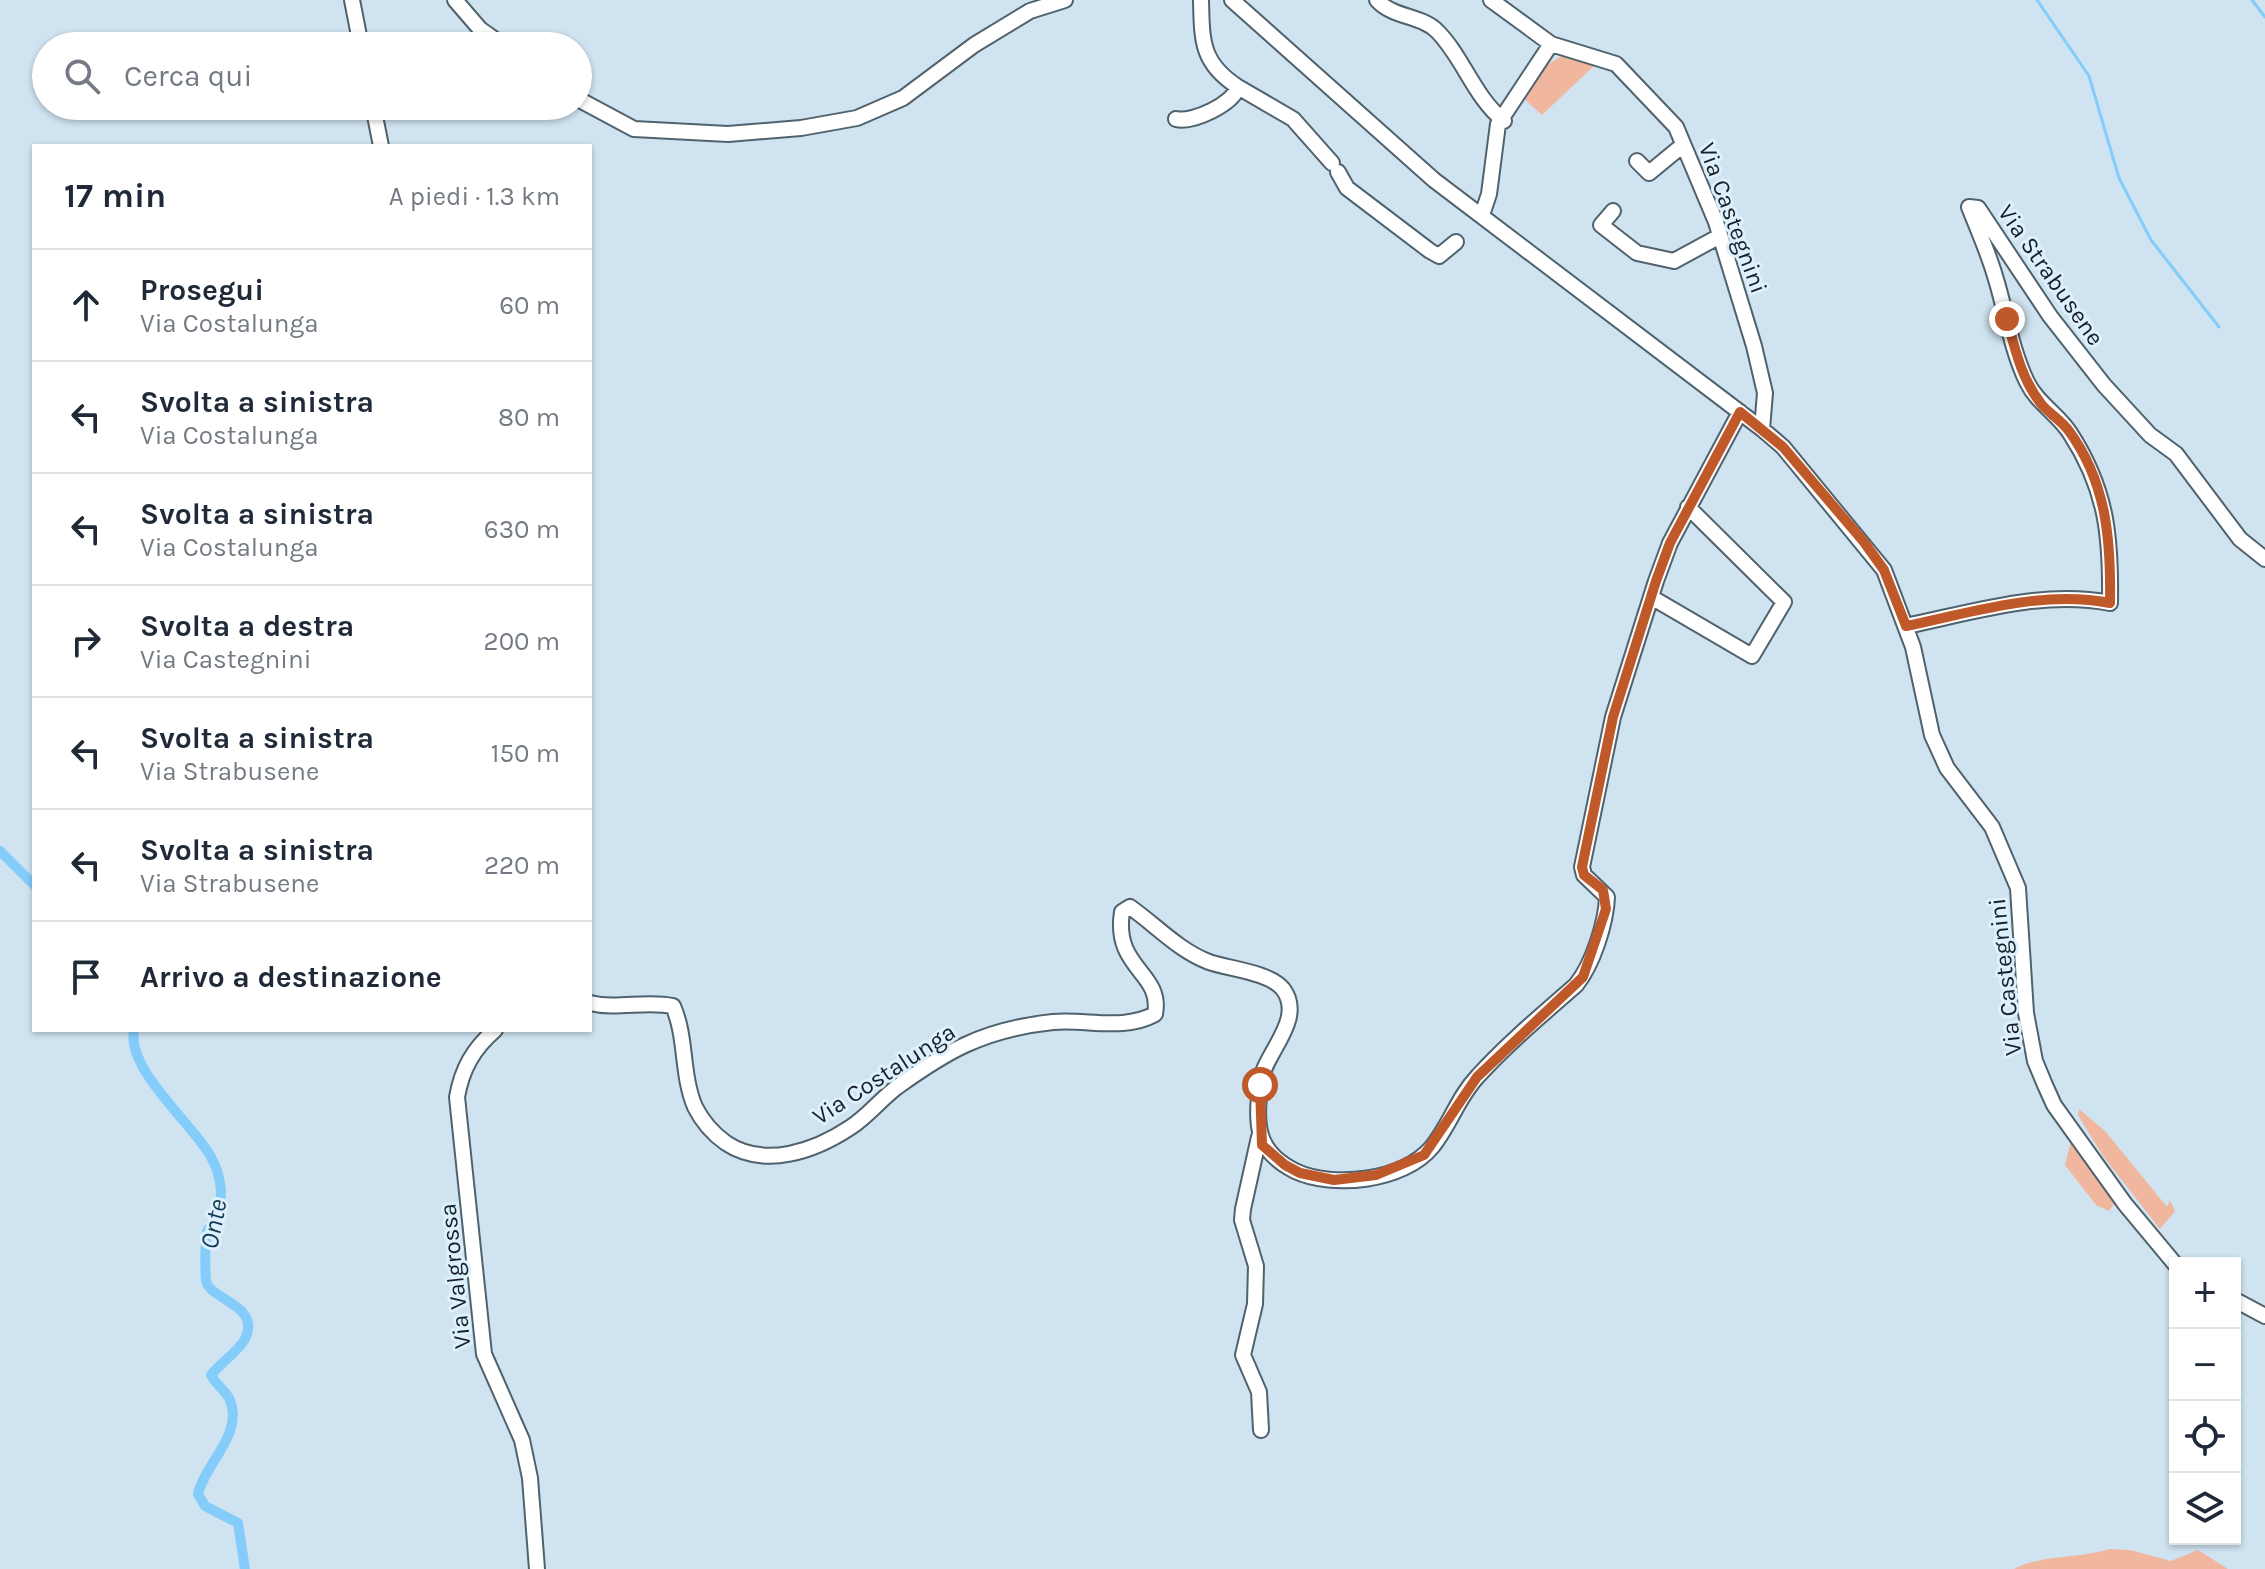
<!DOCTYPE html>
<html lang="it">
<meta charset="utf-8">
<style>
body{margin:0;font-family:Karla,sans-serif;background:#f2f2f3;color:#1f2937}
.controls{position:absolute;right:24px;bottom:24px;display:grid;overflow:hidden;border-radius:0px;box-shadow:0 2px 6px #0004}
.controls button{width:72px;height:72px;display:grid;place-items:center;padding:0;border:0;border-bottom:2px solid #e0e1e3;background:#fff;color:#1f2937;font:40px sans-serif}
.stop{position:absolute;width:24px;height:24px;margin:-18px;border:6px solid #bf592a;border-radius:50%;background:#fff}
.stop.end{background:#bf592a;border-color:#fff;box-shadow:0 2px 8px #0008}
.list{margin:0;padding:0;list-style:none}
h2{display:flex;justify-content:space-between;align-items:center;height:104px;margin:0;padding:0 32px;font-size:34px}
h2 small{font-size:26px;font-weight:400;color:#747a83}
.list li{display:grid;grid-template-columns:52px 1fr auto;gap:24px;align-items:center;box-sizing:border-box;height:112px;padding:0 32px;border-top:2px solid #e0e1e3}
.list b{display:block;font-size:30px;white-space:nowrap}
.list p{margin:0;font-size:26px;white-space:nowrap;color:#747a83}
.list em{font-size:26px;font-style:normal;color:#747a83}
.icon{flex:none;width:44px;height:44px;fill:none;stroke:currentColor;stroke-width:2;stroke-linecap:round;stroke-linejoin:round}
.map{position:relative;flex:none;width:2265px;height:1569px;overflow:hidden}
.search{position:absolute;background:#fff;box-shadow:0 2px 6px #0004;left:32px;top:32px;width:560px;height:88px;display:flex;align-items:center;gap:20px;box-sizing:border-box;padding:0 28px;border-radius:44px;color:#747a83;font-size:30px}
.panel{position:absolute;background:#fff;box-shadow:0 2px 6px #0004;left:32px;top:144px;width:560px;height:888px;border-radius:0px}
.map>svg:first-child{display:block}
.green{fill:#f1b69e}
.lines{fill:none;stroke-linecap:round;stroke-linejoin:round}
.stream{stroke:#84cdfb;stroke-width:3}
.canal{stroke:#84cdfb;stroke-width:10}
.minor-casing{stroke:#50626d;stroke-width:18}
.minor{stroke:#fff;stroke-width:14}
.route{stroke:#bf592a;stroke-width:10}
.labels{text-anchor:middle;stroke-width:6;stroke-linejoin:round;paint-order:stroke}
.street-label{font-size:24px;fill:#182025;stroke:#dcf0fd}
.water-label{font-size:26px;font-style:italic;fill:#123b53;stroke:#dcf0fd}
</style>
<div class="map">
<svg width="2265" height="1569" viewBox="0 0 2265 1569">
<rect width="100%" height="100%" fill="#cfe3f0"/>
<path class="green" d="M1561,56L1596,64L1542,115L1521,96L1538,71Z
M2079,1109L2106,1132L2167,1207L2170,1200L2175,1211L2160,1229L2103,1156L2078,1115Z
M2073,1133L2117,1200L2109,1211L2096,1205L2065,1165Z
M2110,1549L2130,1550L2171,1561L2198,1550L2228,1569H2014C2043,1554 2078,1559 2110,1549Z"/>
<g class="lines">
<path class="stream" d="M2037,0L2089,76L2119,178L2151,240L2219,327
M2252,0L2265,17"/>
<path class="canal" d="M0,851L34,885
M134,1030C126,1070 194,1125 211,1157C222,1177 225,1201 214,1221C214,1222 207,1230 207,1231C205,1237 205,1273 206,1280C208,1300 262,1304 245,1339C238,1352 220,1363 211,1375C216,1385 226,1391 230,1400C244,1434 204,1465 198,1494L205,1506L238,1523L245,1569"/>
<g class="minor-casing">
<path id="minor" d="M352,0L361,46
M455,0L480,29L504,46
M1232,0L1434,180L1762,429L1783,447L1884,570L1913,647L1932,735L1947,768L1992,827L2018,888L2026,1013L2035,1061L2045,1085L2054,1105L2125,1204L2175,1264
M1377,0C1393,18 1421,15 1437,31C1463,57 1474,97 1504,121
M1551,44L1616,64L1676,127L1716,222L1754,346L1765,393L1762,429
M1238,87L1293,119L1332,163
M578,99L634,129L728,134L801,128L857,118L903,98L974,45L1030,11L1065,0
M373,106L381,146
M1176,119C1193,123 1233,104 1238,87C1201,63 1202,41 1201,0
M1637,161L1649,173L1683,145
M1338,172L1347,188L1430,251L1439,256L1456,242
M1613,211L1601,225L1637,253L1674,261L1720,236
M1482,215L1489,194L1498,124L1551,44L1491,0
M1651,597L1752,656L1784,602L1688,507
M1906,626C1974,612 2042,590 2110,603C2111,537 2107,490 2070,433C2058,414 2037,403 2027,382C2011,349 2006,311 1995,276C1988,252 1978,230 1969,207L1978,208L2050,316L2104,385L2150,435L2176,454L2240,539L2265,559
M590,1003C618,1010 644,1000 673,1006C687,1038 681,1074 695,1107C703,1123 712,1133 726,1143C765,1169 815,1151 851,1127C868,1116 881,1099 897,1087C918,1072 941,1056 965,1045C991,1033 1024,1025 1053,1022C1087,1019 1124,1031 1155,1014C1163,972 1113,969 1122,912L1130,907C1157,926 1178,950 1209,962C1229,969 1269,972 1283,989C1306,1020 1263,1054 1260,1084C1256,1125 1255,1151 1295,1171C1333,1189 1404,1181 1432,1147C1450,1125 1458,1097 1478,1076C1508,1043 1543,1014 1576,985C1593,964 1606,923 1607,897L1584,875L1582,867L1613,717L1656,581L1670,543L1740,412
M495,1030C473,1049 462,1069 457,1097L484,1354L522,1440L530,1478L537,1569
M1259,1137L1243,1209L1242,1220L1256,1266L1255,1304L1243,1355L1259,1392L1261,1430
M2235,1300L2265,1316"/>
</g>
<use href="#minor" class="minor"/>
</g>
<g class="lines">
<path class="route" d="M1260,1085L1262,1145L1285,1165L1300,1173L1334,1180L1376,1175L1424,1155L1477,1077L1583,977L1606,909L1603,890L1584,875L1582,867L1613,717L1656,581L1670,543L1740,412L1783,447L1864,542L1884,570L1906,626C1974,612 2041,590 2110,603C2111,541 2107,483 2069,431C2062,421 2050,414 2042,405C2022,380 2015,350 2007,319"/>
</g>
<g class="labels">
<g class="street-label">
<text transform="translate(1733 218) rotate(70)" y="8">Via Castegnini</text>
<text transform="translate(2051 275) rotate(55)" y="8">Via Strabusene</text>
<text transform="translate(2005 977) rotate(-96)" y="8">Via Castegnini</text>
<text transform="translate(884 1074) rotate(-33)" y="8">Via Costalunga</text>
<text transform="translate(455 1276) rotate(-96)" y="8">Via Valgrossa</text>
</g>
<g class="water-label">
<text transform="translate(213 1224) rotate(-79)" y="9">Onte</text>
</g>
</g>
</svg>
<div class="controls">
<button>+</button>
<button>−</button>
<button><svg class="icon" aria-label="locate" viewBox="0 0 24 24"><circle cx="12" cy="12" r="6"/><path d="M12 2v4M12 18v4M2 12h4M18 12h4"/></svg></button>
<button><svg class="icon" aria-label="layers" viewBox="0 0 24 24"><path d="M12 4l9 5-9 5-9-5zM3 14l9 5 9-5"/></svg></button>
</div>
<div class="stop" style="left:1260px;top:1085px"></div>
<div class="stop end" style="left:2007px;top:319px"></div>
<div class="search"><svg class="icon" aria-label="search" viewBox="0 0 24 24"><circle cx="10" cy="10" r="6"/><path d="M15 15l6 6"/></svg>Cerca qui</div>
<section class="panel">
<h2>17 min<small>A piedi · 1.3 km</small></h2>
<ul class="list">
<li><svg class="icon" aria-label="ahead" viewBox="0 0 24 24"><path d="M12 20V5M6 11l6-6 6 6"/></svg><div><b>Prosegui</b><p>Via Costalunga</p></div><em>60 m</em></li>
<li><svg class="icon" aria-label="left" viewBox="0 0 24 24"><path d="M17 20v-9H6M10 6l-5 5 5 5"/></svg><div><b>Svolta a sinistra</b><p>Via Costalunga</p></div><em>80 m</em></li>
<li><svg class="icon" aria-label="left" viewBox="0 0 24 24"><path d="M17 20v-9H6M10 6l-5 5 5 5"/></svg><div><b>Svolta a sinistra</b><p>Via Costalunga</p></div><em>630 m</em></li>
<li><svg class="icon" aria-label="right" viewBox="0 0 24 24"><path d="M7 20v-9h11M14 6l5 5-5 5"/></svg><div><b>Svolta a destra</b><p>Via Castegnini</p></div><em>200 m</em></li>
<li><svg class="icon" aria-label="left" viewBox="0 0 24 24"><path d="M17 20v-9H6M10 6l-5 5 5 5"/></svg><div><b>Svolta a sinistra</b><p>Via Strabusene</p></div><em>150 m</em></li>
<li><svg class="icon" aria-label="left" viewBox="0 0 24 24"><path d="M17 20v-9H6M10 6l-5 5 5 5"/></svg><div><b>Svolta a sinistra</b><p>Via Strabusene</p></div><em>220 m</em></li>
<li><svg class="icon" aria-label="arrive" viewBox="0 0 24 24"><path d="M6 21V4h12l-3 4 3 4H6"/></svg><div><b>Arrivo a destinazione</b></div></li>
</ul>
</section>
</div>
